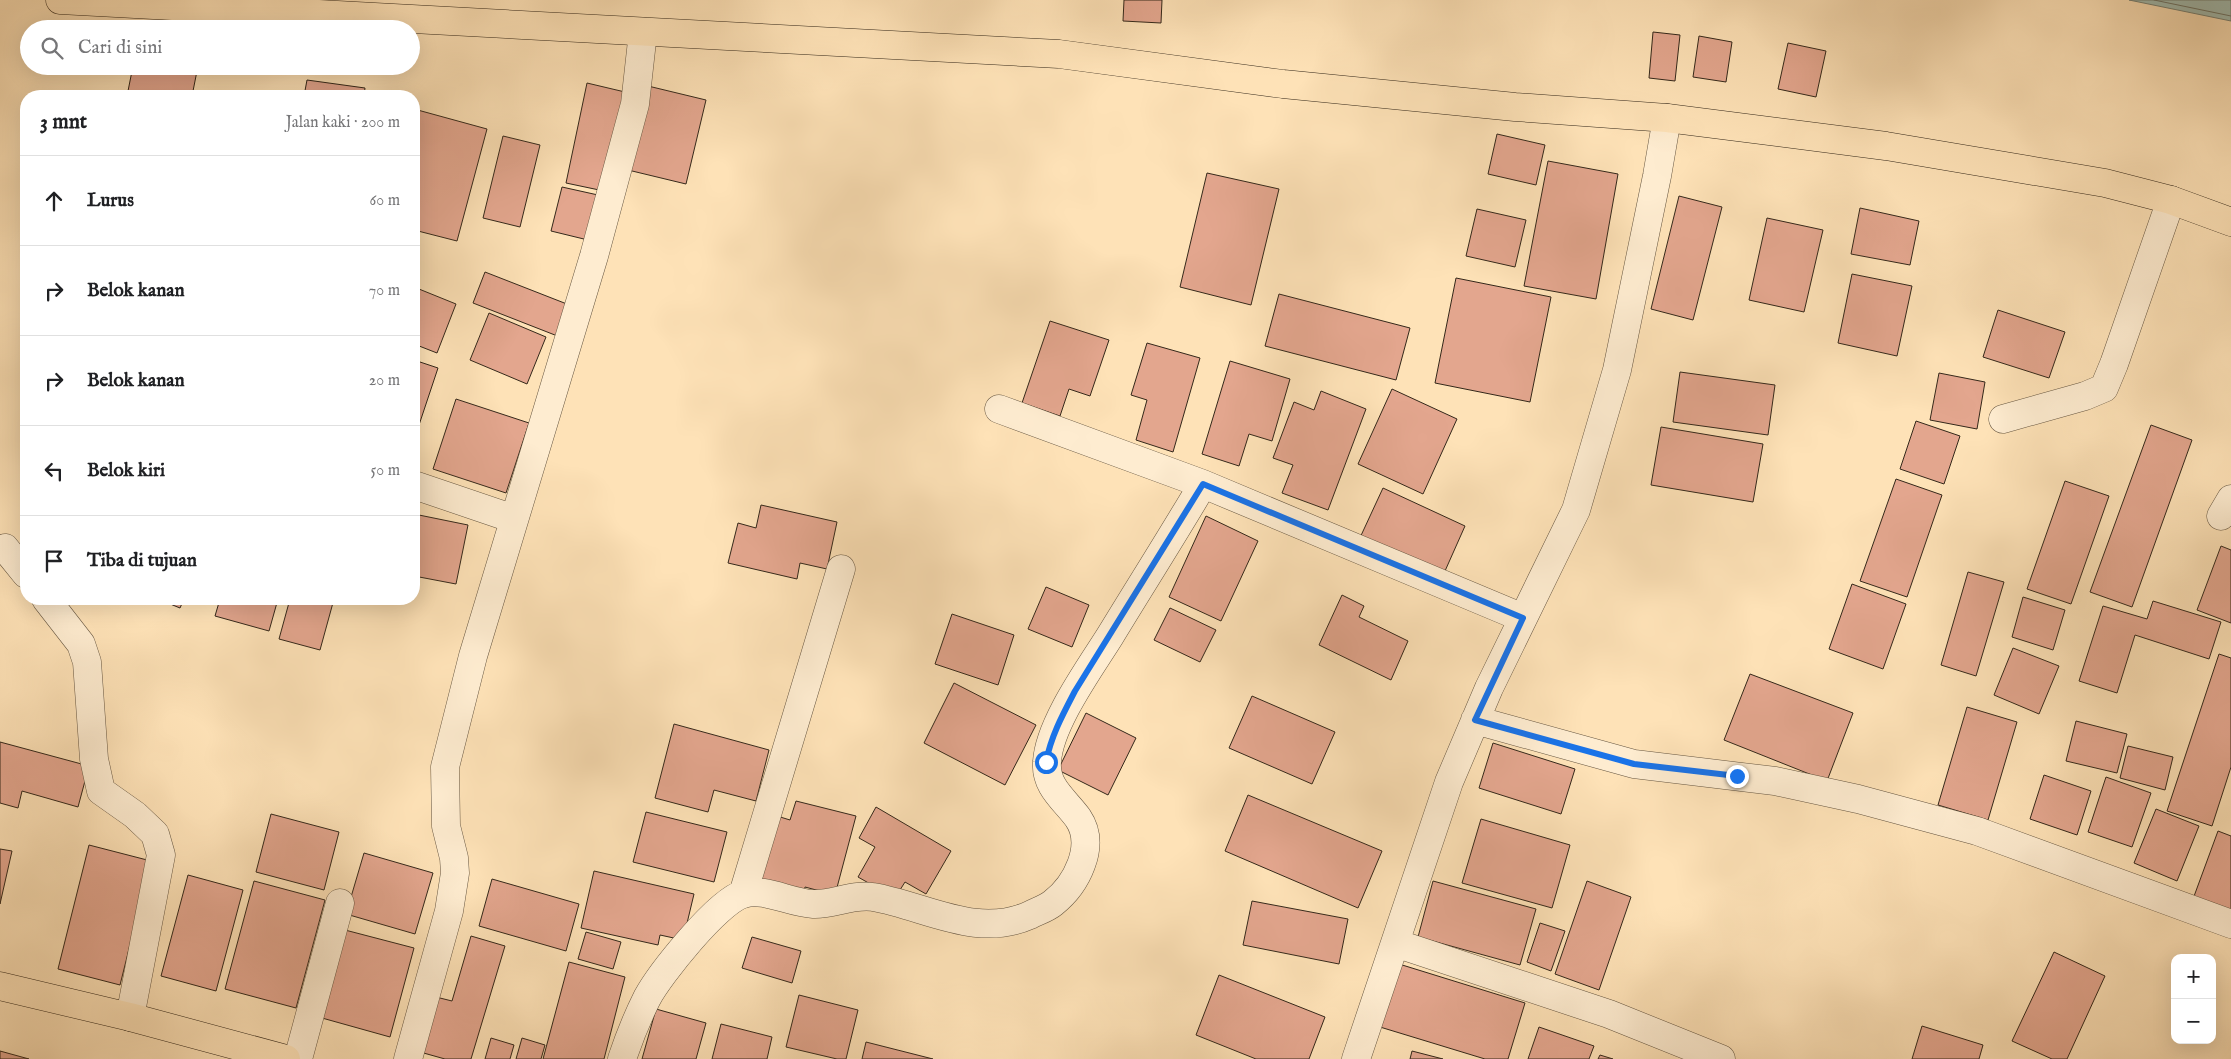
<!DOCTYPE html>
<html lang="id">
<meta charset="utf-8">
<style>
body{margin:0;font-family:"IM FELL English",serif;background:#f6f6f6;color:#202124}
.controls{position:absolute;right:15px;bottom:15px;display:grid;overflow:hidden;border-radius:10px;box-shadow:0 5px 20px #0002}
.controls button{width:45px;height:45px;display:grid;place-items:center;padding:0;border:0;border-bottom:1px solid #e0e0e0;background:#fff;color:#202124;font:25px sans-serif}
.stop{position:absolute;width:15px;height:15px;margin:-11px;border:4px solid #1a73e8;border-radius:50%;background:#fff}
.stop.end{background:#1a73e8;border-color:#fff;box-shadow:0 1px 5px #0008}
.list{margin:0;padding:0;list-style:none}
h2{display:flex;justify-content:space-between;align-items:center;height:65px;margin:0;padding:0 20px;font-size:21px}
h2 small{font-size:16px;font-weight:400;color:#757577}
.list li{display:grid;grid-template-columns:32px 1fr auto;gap:15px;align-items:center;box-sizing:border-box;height:90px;padding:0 20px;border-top:1px solid #e0e0e0}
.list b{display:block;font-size:19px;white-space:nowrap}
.list em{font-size:16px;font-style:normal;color:#757577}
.icon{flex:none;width:28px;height:28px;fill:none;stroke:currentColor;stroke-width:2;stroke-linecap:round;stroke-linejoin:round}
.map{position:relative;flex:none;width:2231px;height:1059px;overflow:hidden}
.search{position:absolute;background:#fff;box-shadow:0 5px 20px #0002;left:20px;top:20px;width:400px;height:55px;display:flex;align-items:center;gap:12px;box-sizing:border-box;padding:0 18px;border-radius:28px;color:#757577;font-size:19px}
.panel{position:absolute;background:#fff;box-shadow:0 5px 20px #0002;left:20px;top:90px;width:400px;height:515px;border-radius:20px}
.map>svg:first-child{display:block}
.water{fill:#a0bdb3;stroke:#758176}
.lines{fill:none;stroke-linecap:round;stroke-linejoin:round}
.shore{stroke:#6a7266;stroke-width:1}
.building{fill:#e3a68e;stroke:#34281a}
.street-casing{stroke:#665641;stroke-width:29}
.highway-casing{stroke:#34281a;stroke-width:29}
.street{stroke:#feecd0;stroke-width:28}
.highway{stroke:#fee2b7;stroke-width:28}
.route{stroke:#1a73e8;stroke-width:6}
</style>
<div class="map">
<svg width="2231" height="1059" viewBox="0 0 2231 1059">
<rect width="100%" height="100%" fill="#fee2b7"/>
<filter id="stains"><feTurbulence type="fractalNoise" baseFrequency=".004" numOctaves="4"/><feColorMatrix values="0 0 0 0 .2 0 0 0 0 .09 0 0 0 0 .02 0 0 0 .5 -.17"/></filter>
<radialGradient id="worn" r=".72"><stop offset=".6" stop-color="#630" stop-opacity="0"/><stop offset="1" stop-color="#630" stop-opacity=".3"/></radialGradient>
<path class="water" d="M2129,0H2231V21Z"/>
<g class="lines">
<path class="shore" d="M2154,0L2231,16"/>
</g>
<path class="building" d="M1124,0H1162L1161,23L1123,21Z
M1653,32L1680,35L1675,81L1649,78Z
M1699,36L1732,42L1726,82L1693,77Z
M1788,43L1826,51L1816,97L1778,89Z
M133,66H198L192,96H127Z
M307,80L365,88L364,96H304Z
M587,83L625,92L604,191L566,183Z
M648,86L706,100L686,184L628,170Z
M414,109L487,129L457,241L414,230Z
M1497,134L1545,145L1536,185L1488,174Z
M503,136L540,145L520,227L483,218Z
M1548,161L1618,174L1596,299L1524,286Z
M1207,173L1279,189L1251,305L1180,287Z
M562,187L598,195L588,240L551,231Z
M1679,196L1722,207L1693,320L1651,309Z
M1860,208L1919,221L1910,265L1851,254Z
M1477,209L1526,220L1515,267L1466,256Z
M1767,218L1823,230L1804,312L1749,300Z
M485,272L572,306L560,337L473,303Z
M1852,274L1912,286L1897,356L1838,343Z
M1456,278L1551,297L1530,402L1435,383Z
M414,287L456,304L437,353L414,344Z
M1279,294L1410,328L1396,380L1265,346Z
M1998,310L2065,332L2049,378L1983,357Z
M489,313L546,337L527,384L470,360Z
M1050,321L1109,340L1090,396L1069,389L1060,416L1022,403Z
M1147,343L1200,358L1173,452L1136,440L1147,400L1131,395Z
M414,360L438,368L414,440Z
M1230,361L1290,379L1272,441L1249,434L1239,466L1202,454Z
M1680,372L1775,385L1768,435L1673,422Z
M1939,373L1985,382L1977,429L1930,420Z
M1392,389L1457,419L1423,494L1358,464Z
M1321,391L1366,409L1328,510L1282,493L1293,465L1273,458L1294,402L1314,410Z
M456,399L529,423L506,493L433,469Z
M1916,421L1960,436L1944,484L1900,469Z
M2151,425L2192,440L2132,607L2090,592Z
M1661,427L1763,444L1753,502L1651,485Z
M1896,479L1942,495L1907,597L1860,581Z
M2065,481L2109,496L2071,604L2027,589Z
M1383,488L1465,526L1441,580L1358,542Z
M761,505L837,522L827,569L800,563L797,579L728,563L738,523L756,528Z
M414,514L468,525L456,584L414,576Z
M1206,516L1258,541L1221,621L1169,597Z
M2221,546L2231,550V623L2197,610Z
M1968,572L2004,582L1976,676L1941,665Z
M1852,584L1906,604L1883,669L1829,649Z
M1046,587L1089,605L1072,647L1028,629Z
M1342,595L1364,606L1359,617L1408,641L1391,680L1319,645Z
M2023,597L2065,610L2053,650L2012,637Z
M158,599H184L180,608Z
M220,599H278L269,631L215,616Z
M290,599H334L320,650L279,639Z
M2153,601L2221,622L2209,659L2135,635L2117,693L2079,681L2103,606L2147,619Z
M1170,608L1216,630L1200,662L1154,640Z
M952,614L1014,635L998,685L935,664Z
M2013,648L2059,666L2039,714L1994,695Z
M2219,654L2231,658V767L2212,826L2167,811Z
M1750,674L1853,713L1827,781L1724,740Z
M954,683L1036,725L1005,785L924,743Z
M1252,696L1335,732L1312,784L1229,748Z
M1967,707L2017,722L1988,820L1938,805Z
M1086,713L1136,738L1108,795L1058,770Z
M2076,721L2127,734L2117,773L2066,761Z
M674,724L769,750L756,801L714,790L708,812L655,798Z
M0,742L89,766L78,807L22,791L18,808L0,803Z
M1493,743L1575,769L1561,814L1479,788Z
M2128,746L2173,757L2165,790L2120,778Z
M2044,775L2091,791L2077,835L2030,819Z
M2106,777L2151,793L2132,847L2088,832Z
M1248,795L1382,851L1358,908L1225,851Z
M796,801L856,816L835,895L805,887L802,901L757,889L777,816L790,820Z
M876,807L951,851L926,894L905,882L895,898L858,877L875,847L859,838Z
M2156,809L2199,826L2177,881L2134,863Z
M646,812L727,832L714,882L633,862Z
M271,814L339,832L324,890L256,872Z
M1481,819L1570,845L1552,908L1462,883Z
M2218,831L2231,836V912L2193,899Z
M89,845L151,861L120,985L58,969Z
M0,849L12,851L0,904Z
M364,853L433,873L415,934L346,914Z
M594,871L694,894L683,940L660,935L658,945L581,928Z
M188,875L243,890L216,991L161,976Z
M492,879L579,904L566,951L479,926Z
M254,881L325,900L296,1008L225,989Z
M1433,881L1536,909L1520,965L1418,937Z
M1587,881L1631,897L1599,990L1555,974Z
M1252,901L1348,919L1339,964L1243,945Z
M1540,923L1565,931L1551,971L1527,962Z
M345,930L414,948L390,1037L322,1018Z
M586,932L621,942L613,969L578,959Z
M471,936L505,946L471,1059H445L420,1052L436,997L452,1001Z
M752,937L801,951L792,983L742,968Z
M2054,952L2105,976L2067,1059H2052L2012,1041Z
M569,962L625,977L604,1059H543Z
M1399,964L1525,1003L1508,1059H1485L1380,1027Z
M1219,975L1325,1017L1309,1059H1256L1196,1035Z
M799,995L858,1010L846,1059H837L786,1047Z
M656,1009L706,1023L696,1059H642Z
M721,1024L772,1037L767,1059H712Z
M1922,1026L1983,1045L1979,1059H1912Z
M1539,1027L1594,1046L1589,1059H1528Z
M491,1038L514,1045L510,1059H485Z
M522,1038L545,1045L541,1059H516Z
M866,1042L933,1059H862Z
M0,1051L29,1059H0Z
M1412,1051L1443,1059H1410Z
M1600,1055L1613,1059H1598Z"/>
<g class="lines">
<g class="street-casing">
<path id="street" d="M999,409L1203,484
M2003,419L2085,396L2104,388L2114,364L2171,200
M414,485L514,519
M2221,516L2231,499
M5,548L26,574
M46,599L81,644L87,662L94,759L101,791L135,815L155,834L161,855L130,1017
M1475,720L1634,764L1775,781L1858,799L1977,831L2231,924
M743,894L841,569
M1395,943L1609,1014L1721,1059
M298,1059L340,903
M408,1059L449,911L455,873L454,858L446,826L445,767L473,656L594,256L635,104L643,32
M622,1059C629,1038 637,1018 647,998C660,974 717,902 743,894C764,887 790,903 813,904C833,905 851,894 873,897C926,906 976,939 1030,915C1038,911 1047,908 1053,903C1076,885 1097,846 1078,818C1065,800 1045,787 1047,762C1049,724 1090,668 1110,636C1141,585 1173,535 1203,484L1523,618
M1356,1059L1449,782L1489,688L1576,510L1617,370L1657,176L1667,118"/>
</g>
<g class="highway-casing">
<path id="highway" d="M60,0L1059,54L1283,84L1515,107L1667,118L1886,146L2105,183L2171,200L2231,222
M0,986L130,1017L286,1059"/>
</g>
<use href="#street" class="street"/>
<use href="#highway" class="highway"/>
</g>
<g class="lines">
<path class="route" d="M1046,762C1051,736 1063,714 1075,691L1203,484L1523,618L1475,720L1634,764L1737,776"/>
</g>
<rect width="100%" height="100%" filter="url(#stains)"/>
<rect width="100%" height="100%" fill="url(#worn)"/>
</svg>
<div class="controls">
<button>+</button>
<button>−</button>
</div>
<div class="stop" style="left:1046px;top:762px"></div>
<div class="stop end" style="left:1737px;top:776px"></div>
<div class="search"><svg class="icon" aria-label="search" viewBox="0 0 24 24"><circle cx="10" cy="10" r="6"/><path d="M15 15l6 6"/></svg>Cari di sini</div>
<section class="panel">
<h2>3 mnt<small>Jalan kaki · 200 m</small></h2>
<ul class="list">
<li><svg class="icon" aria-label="ahead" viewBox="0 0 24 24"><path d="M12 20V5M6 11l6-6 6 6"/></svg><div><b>Lurus</b></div><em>60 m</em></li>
<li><svg class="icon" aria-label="right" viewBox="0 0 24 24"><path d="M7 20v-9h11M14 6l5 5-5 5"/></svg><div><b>Belok kanan</b></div><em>70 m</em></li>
<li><svg class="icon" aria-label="right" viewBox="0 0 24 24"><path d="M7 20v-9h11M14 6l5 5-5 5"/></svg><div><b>Belok kanan</b></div><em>20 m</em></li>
<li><svg class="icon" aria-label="left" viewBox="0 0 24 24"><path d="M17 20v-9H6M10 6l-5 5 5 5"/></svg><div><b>Belok kiri</b></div><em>50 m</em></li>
<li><svg class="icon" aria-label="arrive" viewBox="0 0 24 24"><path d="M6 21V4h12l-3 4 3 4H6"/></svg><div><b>Tiba di tujuan</b></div></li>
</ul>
</section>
</div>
